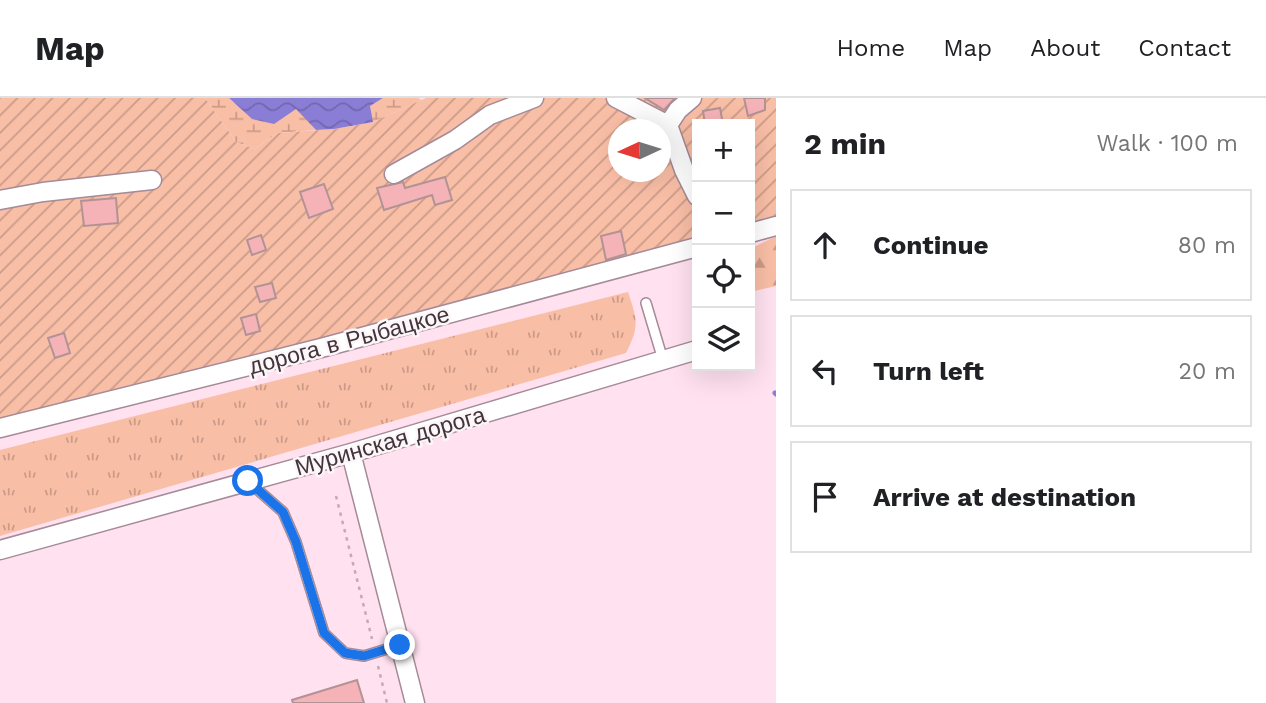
<!DOCTYPE html>
<meta charset="utf-8">
<style>
body{margin:0;font-family:"Work Sans",sans-serif;background:#f6f6f6;color:#202124}
.controls{position:absolute;right:21px;top:21px;display:grid;overflow:hidden;border-radius:0px;box-shadow:0 7px 28px #0002}
.controls button{width:63px;height:63px;display:grid;place-items:center;padding:0;border:0;border-bottom:2px solid #e0e0e0;background:#fff;color:#202124;font:35px sans-serif}
.compass{position:absolute;left:608px;top:21px;width:63px;height:63px;border-radius:50%;background:#fff;box-shadow:0 7px 28px #0002;rotate:266deg}
.stop{position:absolute;width:21px;height:21px;margin:-16px;border:5px solid #1a73e8;border-radius:50%;background:#fff}
.stop.end{background:#1a73e8;border-color:#fff;box-shadow:0 2px 7px #0008}
.list{margin:0;padding:0;list-style:none}
h2{display:flex;justify-content:space-between;align-items:center;height:91px;margin:0;padding:0 28px;font-size:30px}
h2 small{font-size:23px;font-weight:400;color:#757577}
.list li{display:grid;grid-template-columns:46px 1fr auto;gap:21px;align-items:center;box-sizing:border-box;height:112px;margin:0 14px 14px;padding:0 14px;border:2px solid #e0e0e0;border-radius:0px}
.list b{display:block;font-size:26px;white-space:nowrap}
.list em{font-size:23px;font-style:normal;color:#757577}
.icon{flex:none;width:38px;height:38px;fill:none;stroke:currentColor;stroke-width:2;stroke-linecap:round;stroke-linejoin:round}
.map{position:relative;flex:none;width:776px;height:605px;overflow:hidden}
header{display:flex;align-items:center;gap:42px;box-sizing:border-box;height:98px;padding:0 35px;background:#fff;border-bottom:2px solid #e0e0e0}
header strong{font-size:33px}
nav{display:flex;gap:38px;margin-inline-start:auto;font-size:24px}
main{display:flex}
aside{flex:1;background:#fff}
.map>svg:first-child{display:block}
.grass{fill:url(#grass-tufts)}
.forest{fill:url(#forest-firs)}
.wetland{fill:url(#wetland-marsh)}
.garden{fill:url(#garden-furrows);fill-rule:evenodd}
.water{fill:url(#water-waves)}
.lines{fill:none;stroke-linecap:round;stroke-linejoin:round}
.stream{stroke:#8a7dd5;stroke-width:5}
.building{fill:#f5b3b7;stroke:#b29395;stroke-width:2}
.service-casing{stroke:#a58a97;stroke-width:12}
.minor-casing{stroke:#a58a97;stroke-width:21}
.path{stroke:#c2aab6;stroke-width:2.5;stroke-dasharray:3.5 5;stroke-linecap:butt}
.service{stroke:#fff;stroke-width:9}
.minor{stroke:#fff;stroke-width:18}
.route{stroke:#1a73e8;stroke-width:9}
.labels{text-anchor:middle;stroke-width:5;stroke-linejoin:round;paint-order:stroke}
.street-label{font-size:23px;fill:#41353b;stroke:#fcf6f9}
</style>
<header>
<strong>Map</strong>
<nav><a>Home</a><a>Map</a><a>About</a><a>Contact</a></nav>
</header>
<main>
<div class="map">
<svg width="776" height="605" viewBox="0 0 776 605">
<defs>
<pattern id="grass-tufts" width="24" height="20" patternUnits="userSpaceOnUse" patternTransform="scale(1.75)"><rect width="24" height="20" fill="#f9bea6"/><path d="M3 7l-1-3M5 7V3M7 7l1-3M15 17l-1-3M17 17v-4M19 17l1-3" fill="none" stroke="#cb9b88"/></pattern>
<pattern id="forest-firs" width="22" height="20" patternUnits="userSpaceOnUse" patternTransform="scale(1.75)"><rect width="22" height="20" fill="#f9bea6"/><path d="M5 1l3.5 6h-7zM16 11l3.5 6h-7z" fill="#cb9b88"/></pattern>
<pattern id="wetland-marsh" width="20" height="14" patternUnits="userSpaceOnUse" patternTransform="scale(1.75)"><rect width="20" height="14" fill="#f9bea6"/><path d="M1 5h8M5 5V1M11 12h8M15 12V8" fill="none" stroke="#cb9b88"/></pattern>
<pattern id="garden-furrows" width="10" height="10" patternUnits="userSpaceOnUse" patternTransform="scale(1.75)"><rect width="10" height="10" fill="#f9bea6"/><path d="M-1 1l2-2M0 10L10 0M9 11l2-2" fill="none" stroke="#cb9b88"/></pattern>
<pattern id="water-waves" width="16" height="10" patternUnits="userSpaceOnUse" patternTransform="scale(1.75)"><rect width="16" height="10" fill="#8a7dd5"/><path d="M0 5q4-4 8 0t8 0" fill="none" stroke="#7267ae"/></pattern>
</defs>
<rect width="100%" height="100%" fill="#ffe1f0"/>
<path class="grass" d="M628,194C637,221 640,228 626,255L0,438V352Z"/>
<path class="forest" d="M776,138V188L750,194V151Z"/>
<path class="wetland" d="M205,0H229L252,21L296,10L316,32L277,35L255,51L236,44Z
M383,0H418L422,2L373,24L369,8Z"/>
<path class="garden" d="M0,0H205L236,44L255,51L277,35L334,31L373,24L426,0H776V123L750,130V26H697V144L0,332ZM618,32H660V74H618Z"/>
<path class="water" d="M229,0H383L370,8L373,24L334,31L316,32L296,11L274,26L252,21Z"/>
<g class="lines">
<path class="stream" d="M775,295L776,296"/>
</g>
<path class="building" d="M645,0H675L664,12Z
M744,0H765V12L748,18Z
M720,10L723,26H705L703,13Z
M445,79L452,102L435,107L432,97L384,112L377,90L403,84L405,90Z
M324,86L333,111L309,120L300,94Z
M116,100L118,125L84,128L81,103Z
M621,133L626,156L606,162L601,138Z
M261,137L266,152L252,157L247,142Z
M272,185L276,200L260,204L255,189Z
M256,216L260,233L246,237L241,220Z
M64,235L70,255L55,260L48,240Z
M357,582L364,605H293L292,602Z"/>
<g class="lines">
<g class="service-casing">
<path id="service" d="M646,205L663,262
M249,384L283,414L296,444L324,535L345,555L364,558L400,547"/>
</g>
<g class="minor-casing">
<path id="minor" d="M616,0L668,27L678,12L692,0
M668,27L684,72L697,98
M394,76L455,42L490,17L534,0
M0,102L43,94L152,82
M750,135L776,128
M0,330L321,250L697,149
M351,355L415,605
M0,452L351,355L697,252"/>
</g>
<path class="path" d="M336,398L372,541
M378,568L387,605"/>
<use href="#service" class="service"/>
<use href="#minor" class="minor"/>
</g>
<g class="lines">
<path class="route" d="M248,383L283,414L296,444L324,535L345,555L364,558L400,547"/>
</g>
<g class="labels">
<g class="street-label">
<text transform="translate(349 242) rotate(-15)" y="8">дорога в Рыбацкое</text>
<text transform="translate(390 343) rotate(-16)" y="8">Муринская дорога</text>
</g>
</g>
</svg>
<div class="controls">
<button>+</button>
<button>−</button>
<button><svg class="icon" aria-label="locate" viewBox="0 0 24 24"><circle cx="12" cy="12" r="6"/><path d="M12 2v4M12 18v4M2 12h4M18 12h4"/></svg></button>
<button><svg class="icon" aria-label="layers" viewBox="0 0 24 24"><path d="M12 4l9 5-9 5-9-5zM3 14l9 5 9-5"/></svg></button>
</div>
<svg class="compass" viewBox="-18 -18 36 36"><path d="M0-13l5 13h-10z" fill="#e53935"/><path d="M0 13l5-13h-10z" fill="#757577"/></svg>
<div class="stop" style="left:248px;top:383px"></div>
<div class="stop end" style="left:400px;top:547px"></div>
</div>
<aside>
<h2>2 min<small>Walk · 100 m</small></h2>
<ul class="list">
<li><svg class="icon" aria-label="ahead" viewBox="0 0 24 24"><path d="M12 20V5M6 11l6-6 6 6"/></svg><div><b>Continue</b></div><em>80 m</em></li>
<li><svg class="icon" aria-label="left" viewBox="0 0 24 24"><path d="M17 20v-9H6M10 6l-5 5 5 5"/></svg><div><b>Turn left</b></div><em>20 m</em></li>
<li><svg class="icon" aria-label="arrive" viewBox="0 0 24 24"><path d="M6 21V4h12l-3 4 3 4H6"/></svg><div><b>Arrive at destination</b></div></li>
</ul>
</aside>
</main>
